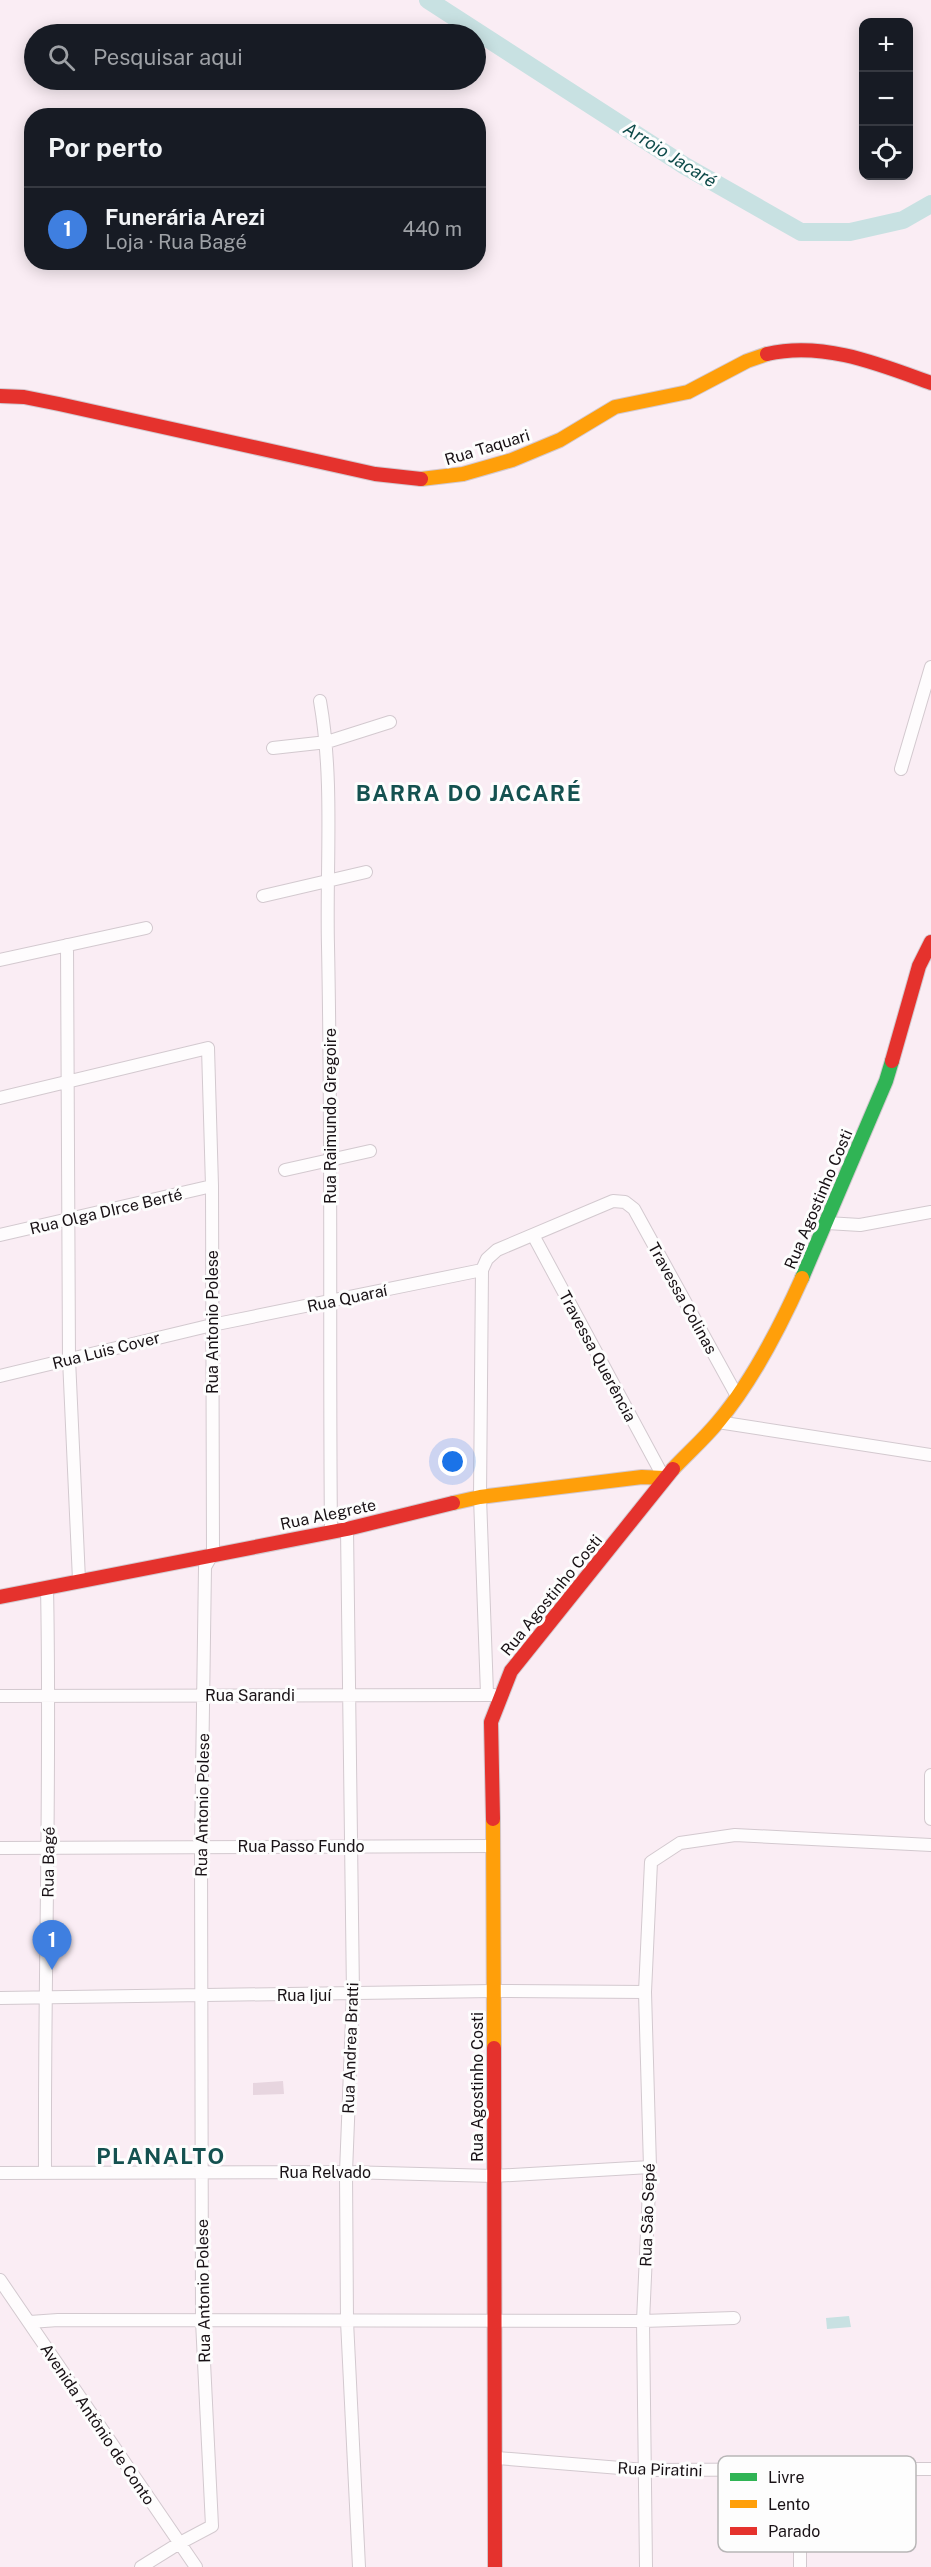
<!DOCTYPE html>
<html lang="pt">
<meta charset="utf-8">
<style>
body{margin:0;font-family:"Public Sans",sans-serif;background:#242831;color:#f1f3f6}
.controls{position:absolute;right:18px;top:18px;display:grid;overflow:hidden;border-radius:12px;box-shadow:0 3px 15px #0003}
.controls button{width:54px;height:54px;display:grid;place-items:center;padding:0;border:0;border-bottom:2px solid #363941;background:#171b24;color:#f1f3f6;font:30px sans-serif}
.you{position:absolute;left:453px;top:1462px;width:21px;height:21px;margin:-15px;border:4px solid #fff;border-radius:50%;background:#1a73e8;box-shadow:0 0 0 9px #1a73e833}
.badge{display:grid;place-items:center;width:39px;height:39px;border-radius:50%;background:#d93025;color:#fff;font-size:20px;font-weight:700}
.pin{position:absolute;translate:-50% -50px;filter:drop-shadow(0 2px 3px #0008)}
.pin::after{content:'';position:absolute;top:32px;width:21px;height:18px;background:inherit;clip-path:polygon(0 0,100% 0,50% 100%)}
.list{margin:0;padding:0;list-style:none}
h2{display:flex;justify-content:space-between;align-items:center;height:78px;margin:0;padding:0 24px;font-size:26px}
h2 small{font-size:20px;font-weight:400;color:#9ea1a6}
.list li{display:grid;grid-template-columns:39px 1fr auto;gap:18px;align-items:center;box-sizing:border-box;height:84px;padding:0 24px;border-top:2px solid #363941}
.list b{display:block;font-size:22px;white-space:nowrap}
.list p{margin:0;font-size:20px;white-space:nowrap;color:#9ea1a6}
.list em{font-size:20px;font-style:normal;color:#9ea1a6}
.icon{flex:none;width:33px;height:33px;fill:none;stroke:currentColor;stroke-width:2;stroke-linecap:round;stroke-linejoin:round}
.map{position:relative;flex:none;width:931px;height:2567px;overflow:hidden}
.search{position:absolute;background:#171b24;box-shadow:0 3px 15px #0003;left:24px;top:24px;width:462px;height:66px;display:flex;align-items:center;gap:15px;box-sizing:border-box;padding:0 21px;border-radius:33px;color:#9ea1a6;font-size:22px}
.panel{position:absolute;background:#171b24;box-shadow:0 3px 15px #0003;left:24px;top:108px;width:462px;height:162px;border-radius:24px}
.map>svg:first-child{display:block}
.green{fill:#e7d5df}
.water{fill:#c8e1e2}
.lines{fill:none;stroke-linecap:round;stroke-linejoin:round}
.river{stroke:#c8e1e2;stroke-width:18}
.street-casing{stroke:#d3c9cf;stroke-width:14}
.fast-casing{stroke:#d3c9cf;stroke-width:16}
.slow-casing{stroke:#d3c9cf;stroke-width:16}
.jam-casing{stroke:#d3c9cf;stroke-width:16}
.street{stroke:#fefcfd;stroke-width:12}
.fast{stroke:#30b455;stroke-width:14}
.slow{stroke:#ff9f0a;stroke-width:14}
.jam{stroke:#e5322d;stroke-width:14}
.labels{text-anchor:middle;stroke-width:6;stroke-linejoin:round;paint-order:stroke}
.street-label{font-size:16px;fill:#181115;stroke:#fdfdfd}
.water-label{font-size:18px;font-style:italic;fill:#0e4b4a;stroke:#fdfdfd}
.district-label{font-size:22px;font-weight:bold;letter-spacing:1.5px;fill:#145150;stroke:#fdfdfd}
.key{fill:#fdfdfd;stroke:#b8b6b7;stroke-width:1.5}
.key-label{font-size:16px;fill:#181115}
</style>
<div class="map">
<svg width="931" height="2567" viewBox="0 0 931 2567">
<rect width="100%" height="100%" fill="#faedf4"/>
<path class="green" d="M283,2081L284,2094L253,2095V2083Z"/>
<path class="water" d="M849,2316L851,2327L827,2329L826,2318Z"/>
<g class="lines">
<path class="river" d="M428,0L685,166L801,232H850L903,220L931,204"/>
<g class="street-casing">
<path id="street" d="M320,701C334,780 326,865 328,946C332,1141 329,1337 331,1532
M273,748L327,742L390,722
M901,769L931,667
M263,896L366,872
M67,945L69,1359L79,1580
M0,960L146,928
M0,1098L208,1048L212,1186L213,1553L205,1567L201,1846L202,2321L212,2526L178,2544L141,2567
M285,1170L370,1151
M827,1223L860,1225L931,1212
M0,1235L212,1186
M533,1235L664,1478
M0,1376L212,1325L482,1270
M718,1422L931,1455
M347,1529L353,1994L346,2172L347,2321L359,2567
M487,1694L480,1497L482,1270L487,1259L497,1250L613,1201L625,1202L634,1209L737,1396
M0,1696L494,1695
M931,1775V1819
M0,1848L493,1846
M0,1998L493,1991L645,1992
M0,2173L346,2172L494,2176L650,2167
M45,2173C44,1978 51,1782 47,1587
M0,2280L196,2567
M30,2322L58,2320L643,2321L734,2318
M497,2458L645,2470L931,2469
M646,2567L643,2321L650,2167L645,1992L651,1862L680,1843L735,1835L931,1845
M800,2567V2470"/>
</g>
<g class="fast-casing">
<path id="fast" d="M802,1278L886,1081L892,1061"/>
</g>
<g class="slow-casing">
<path id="slow" d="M421,479L463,474L512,460L560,440L615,407L688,392L747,361L767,354
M673,1469C687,1454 704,1439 718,1422C751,1383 781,1325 802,1278
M453,1503L480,1497L642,1477L664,1478
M493,1819L494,2048"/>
</g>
<g class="jam-casing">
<path id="jam" d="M767,354C823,341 879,364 931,383
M0,396L24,397L59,404L375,474L421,479
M892,1061L919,966L931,942
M0,1597L347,1529L453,1503
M493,1819L491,1722L511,1671L673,1469
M494,2048L495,2567"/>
</g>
<use href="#street" class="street"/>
<use href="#fast" class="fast"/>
<use href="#slow" class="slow"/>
<use href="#jam" class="jam"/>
</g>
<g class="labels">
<g class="street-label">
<text transform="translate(487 447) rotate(-17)" y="6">Rua Taquari</text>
<text transform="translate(330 1116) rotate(-90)" y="6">Rua Raimundo Gregoire</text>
<text transform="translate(818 1199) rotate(-67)" y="6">Rua Agostinho Costi</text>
<text transform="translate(106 1211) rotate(-13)" y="6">Rua Olga DIrce Berté</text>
<text transform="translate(347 1298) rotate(-12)" y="6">Rua Quaraí</text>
<text transform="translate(683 1298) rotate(61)" y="6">Travessa Colinas</text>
<text transform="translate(212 1322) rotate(-90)" y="6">Rua Antonio Polese</text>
<text transform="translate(106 1350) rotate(-14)" y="6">Rua Luis Cover</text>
<text transform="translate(598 1356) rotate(62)" y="6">Travessa Querência</text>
<text transform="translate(328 1514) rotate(-12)" y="6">Rua Alegrete</text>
<text transform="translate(551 1595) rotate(-51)" y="6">Rua Agostinho Costi</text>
<text x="250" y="1701">Rua Sarandi</text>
<text transform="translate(202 1805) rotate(-89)" y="6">Rua Antonio Polese</text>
<text x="301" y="1852">Rua Passo Fundo</text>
<text transform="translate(48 1862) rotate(-89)" y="6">Rua Bagé</text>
<text x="304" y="2001">Rua Ijuí</text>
<text transform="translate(350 2048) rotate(-88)" y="6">Rua Andrea Bratti</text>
<text transform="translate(477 2087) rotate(-90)" y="6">Rua Agostinho Costi</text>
<text x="325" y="2178">Rua Relvado</text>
<text transform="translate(647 2215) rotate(-88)" y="6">Rua São Sepé</text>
<text transform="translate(203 2291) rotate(-91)" y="6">Rua Antonio Polese</text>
<text transform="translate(98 2424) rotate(56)" y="6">Avenida Antônio de Conto</text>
<text transform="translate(660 2469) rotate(2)" y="6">Rua Piratini</text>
</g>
<g class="water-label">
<text transform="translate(670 155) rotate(32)" y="6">Arroio Jacaré</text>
</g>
<g class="district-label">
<text x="469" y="801">BARRA DO JACARÉ</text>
<text x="161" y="2164">PLANALTO</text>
</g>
</g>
<rect x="718" y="2456" width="198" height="96" rx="9" class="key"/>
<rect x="730" y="2473" width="27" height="8" fill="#30b455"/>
<rect x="730" y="2500" width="27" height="8" fill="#ff9f0a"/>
<rect x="730" y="2527" width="27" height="8" fill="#e5322d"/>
<g class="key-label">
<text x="768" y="2483">Livre</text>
<text x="768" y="2510">Lento</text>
<text x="768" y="2537">Parado</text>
</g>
</svg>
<div class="controls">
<button>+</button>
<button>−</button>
<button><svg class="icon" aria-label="locate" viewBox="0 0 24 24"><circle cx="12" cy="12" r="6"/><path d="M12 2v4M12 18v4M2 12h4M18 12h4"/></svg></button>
</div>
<div class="you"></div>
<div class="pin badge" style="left:52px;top:1970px;background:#3f7fe0">1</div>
<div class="search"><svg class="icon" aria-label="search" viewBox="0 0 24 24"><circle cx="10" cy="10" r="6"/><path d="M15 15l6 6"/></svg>Pesquisar aqui</div>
<section class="panel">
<h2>Por perto<small></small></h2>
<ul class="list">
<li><span class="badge" style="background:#3f7fe0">1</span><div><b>Funerária Arezi</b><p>Loja · Rua Bagé</p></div><em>440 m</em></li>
</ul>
</section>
</div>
